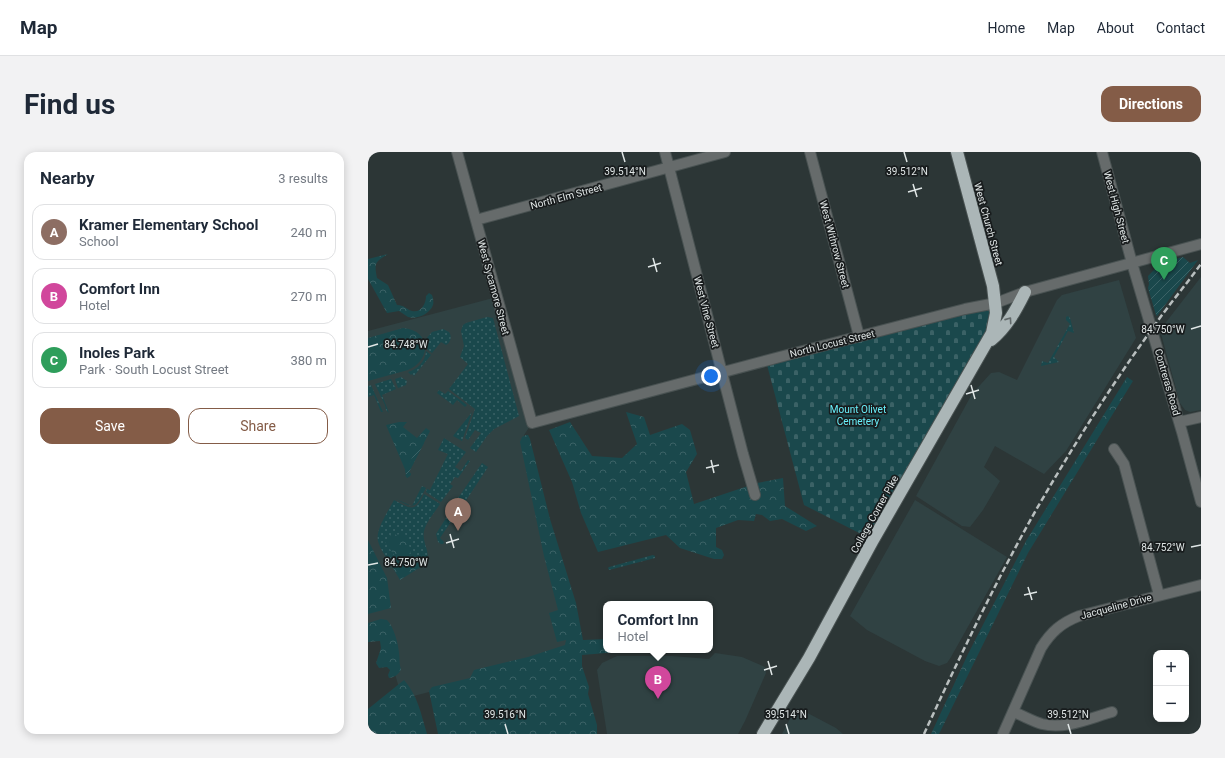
<!DOCTYPE html>
<meta charset="utf-8">
<style>
body{margin:0;font-family:Roboto,sans-serif;background:#f2f2f3;color:#1f2937}
.controls{position:absolute;right:12px;bottom:12px;display:grid;overflow:hidden;border-radius:8px;box-shadow:0 2px 10px #0003}
.controls button{width:36px;height:36px;display:grid;place-items:center;padding:0;border:0;border-bottom:1px solid #e0e1e3;background:#fff;color:#1f2937;font:20px sans-serif}
.you{position:absolute;left:343px;top:224px;width:14px;height:14px;margin:-10px;border:3px solid #fff;border-radius:50%;background:#1a73e8;box-shadow:0 0 0 6px #1a73e833}
.badge{display:grid;place-items:center;width:26px;height:26px;border-radius:50%;background:#845c47;color:#fff;font-size:13px;font-weight:700}
.pin{position:absolute;translate:-50% -33px;filter:drop-shadow(0 1px 2px #0008)}
.pin::after{content:'';position:absolute;top:21px;width:14px;height:12px;background:inherit;clip-path:polygon(0 0,100% 0,50% 100%)}
.popup{position:absolute;left:235px;top:449px;width:110px;height:52px;box-sizing:border-box;display:grid;place-content:center;border-radius:8px;background:#fff;filter:drop-shadow(0 1px 3px #0005);font-size:13px;white-space:nowrap;color:#747a83}
.popup b{font-size:15px;color:#1f2937}
.popup::after{content:'';position:absolute;left:50%;top:100%;margin-left:-8px;border:8px solid transparent;border-top-color:#fff}
.list{margin:0;padding:0;list-style:none}
h2{display:flex;justify-content:space-between;align-items:center;height:52px;margin:0;padding:0 16px;font-size:17px}
h2 small{font-size:13px;font-weight:400;color:#747a83}
.list li{display:grid;grid-template-columns:26px 1fr auto;gap:12px;align-items:center;box-sizing:border-box;height:56px;margin:0 8px 8px;padding:0 8px;border:1px solid #e0e1e3;border-radius:12px}
.list b{display:block;font-size:15px;white-space:nowrap}
.list p{margin:0;font-size:13px;white-space:nowrap;color:#747a83}
.list em{font-size:13px;font-style:normal;color:#747a83}
.actions{display:flex;gap:8px;padding:12px 16px}
.actions a{flex:1;padding:9px 0;border:1px solid #845c47;border-radius:12px;text-align:center;font-size:14px;color:#845c47}
.actions .main{background:#845c47;color:#fff}
.map{position:relative;flex:none;width:833px;height:582px;overflow:hidden;border-radius:12px}
header{display:flex;align-items:center;gap:24px;box-sizing:border-box;height:56px;padding:0 20px;background:#fff;border-bottom:1px solid #e0e1e3}
header strong{font-size:19px}
nav{display:flex;gap:22px;margin-inline-start:auto;font-size:14px}
.intro{display:flex;align-items:center;justify-content:space-between;box-sizing:border-box;height:96px;padding:0 24px}
h1{margin:0;font-size:28px}
.button{padding:10px 18px;border-radius:12px;background:#845c47;color:#fff;font-size:14px;font-weight:700}
main{display:flex;gap:24px;padding:0 24px}
aside{flex:1;background:#fff;border-radius:12px;box-shadow:0 2px 10px #0003}
.map>svg:first-child{display:block}
.built{fill:#304243}
.grass{fill:url(#grass-dots)}
.forest{fill:url(#forest-crowns)}
.cemetery{fill:url(#cemetery-stones)}
.garden{fill:url(#garden-furrows)}
.lines{fill:none;stroke-linecap:round;stroke-linejoin:round}
.minor-casing{stroke:#495252;stroke-width:12}
.highway-casing{stroke:#495252;stroke-width:14}
.minor{stroke:#666b6b;stroke-width:10}
.highway{stroke:#abb6b7;stroke-width:12}
.rail{stroke:#b9bfbf;stroke-width:2.5;stroke-dasharray:6 3;stroke-linecap:butt}
.oneway{stroke:#62696a}
.ticks{fill:none;stroke:#e0e6e6;stroke-width:1.5}
.labels{text-anchor:middle;stroke-width:3.5;stroke-linejoin:round;paint-order:stroke}
.street-label{font-size:10px;fill:#e0e6e6;stroke:#181c1d}
.park-label{font-size:10px;fill:#69f0fb;stroke:#181c1d}
.ticks-label{font-size:10px;text-anchor:middle;fill:#e0e6e6;stroke:#181c1d;stroke-width:3.5;stroke-linejoin:round;paint-order:stroke}
</style>
<header>
<strong>Map</strong>
<nav><a>Home</a><a>Map</a><a>About</a><a>Contact</a></nav>
</header>
<div class="intro"><h1>Find us</h1><a class="button">Directions</a></div>
<main>
<aside>
<h2>Nearby<small>3 results</small></h2>
<ul class="list">
<li><span class="badge" style="background:#8d6e63">A</span><div><b>Kramer Elementary School</b><p>School</p></div><em>240 m</em></li>
<li><span class="badge" style="background:#d1479c">B</span><div><b>Comfort Inn</b><p>Hotel</p></div><em>270 m</em></li>
<li><span class="badge" style="background:#2e9e5b">C</span><div><b>Inoles Park</b><p>Park · South Locust Street</p></div><em>380 m</em></li>
</ul>
<div class="actions"><a class="main">Save</a><a>Share</a></div>
</aside>
<div class="map">
<svg width="833" height="582" viewBox="0 0 833 582">
<defs>
<pattern id="grass-dots" width="8" height="8" patternUnits="userSpaceOnUse"><rect width="8" height="8" fill="#1a484c"/><path d="M2 2h.1M6 6h.1" fill="none" stroke="#3b6266" stroke-width="1.8" stroke-linecap="round"/></pattern>
<pattern id="forest-crowns" width="20" height="18" patternUnits="userSpaceOnUse"><rect width="20" height="18" fill="#1a484c"/><path d="M2 6a3 3 0 1 1 6 0M12 15a3 3 0 1 1 6 0" fill="none" stroke="#3b6266"/></pattern>
<pattern id="cemetery-stones" width="16" height="16" patternUnits="userSpaceOnUse"><rect width="16" height="16" fill="#1a484c"/><path d="M2 7V4a2 2 0 0 1 4 0v3zM10 15v-3a2 2 0 0 1 4 0v3z" fill="#3b6266"/></pattern>
<pattern id="garden-furrows" width="10" height="10" patternUnits="userSpaceOnUse"><rect width="10" height="10" fill="#1a484c"/><path d="M-1 1l2-2M0 10L10 0M9 11l2-2" fill="none" stroke="#3b6266"/></pattern>
</defs>
<rect width="100%" height="100%" fill="#2c3636"/>
<path class="built" d="M833,125V258L822,260L817,258L812,251L792,178Z
M751,128L768,186L698,299L676,322L627,294L616,315L632,329L615,358L602,375L594,374L548,344L604,242L623,221L631,220L649,228L689,148L694,143Z
M129,145L164,271L156,283L212,501L34,547L14,475L0,478V179Z
M547,348L639,405L583,505L579,511L571,514L557,509L499,478L482,464Z
M347,501L374,505L397,515L398,521L377,569L370,582H239L229,518L234,511L249,504H304L341,507Z
M430,556L468,576L475,582H414L426,559Z"/>
<path class="grass" d="M700,164L702,166L706,181L700,179L686,205L691,210L673,214L674,209L680,211L702,172L698,168V165Z
M119,165L125,166L151,264L126,277L119,284L108,300L102,296L113,281L107,278L100,288L97,286L107,257L81,237L100,212L92,205L96,194L93,179L95,173L98,171Z
M75,177L81,180C84,184 83,191 78,193L73,190L64,201L58,196V187L64,180Z
M58,199L63,203L46,224L44,222L43,223L40,220C50,217 57,210 58,199Z
M33,225L39,229L38,233L30,236L27,227Z
M23,227L28,237L14,243L21,261L18,258L17,253L7,232Z
M3,233L15,260H13L6,243L0,245V234Z
M71,238L77,242L80,239L99,253L97,255L89,248L85,253L69,241Z
M104,260L94,289L85,284Z
M76,286L98,300L87,315L93,319L100,308L102,309L90,326L87,325L82,332L85,334L73,350L58,340L59,337L62,338L80,302L70,298Z
M114,311L120,315L91,359L84,355Z
M54,334L58,336C48,354 49,359 28,347L44,354Z
M56,342L72,352C67,360 58,370 56,379C53,394 69,405 51,416L41,399L22,411C18,405 12,397 10,389C7,378 21,358 26,348C43,357 47,361 56,342Z
M83,358L89,361L72,386L76,390L75,392H73L70,390L68,382Z
M285,403L287,404V406L241,418L240,416L241,415Z"/>
<path class="forest" d="M20,102C7,110 6,111 9,126L20,133L29,153C36,153 38,157 44,159C53,161 58,152 58,144L61,141L64,143C65,146 66,150 65,153C62,162 48,168 40,165C37,163 34,161 31,159L19,161L0,127V107Z
M35,176C63,178 64,208 40,218L0,229V186Z
M759,225L765,229L660,401L571,582H563L600,502L658,389Z
M258,260L276,265L282,283L314,272L322,278L329,302L318,320L326,352L389,331L415,326L417,354L449,374L438,379L414,367L402,369L394,363L388,362L386,369L370,368L348,376V395L354,398L356,403L354,407H346L312,396L298,383L230,400L213,361L204,330L181,278L202,270L224,304L254,306L269,292Z
M31,270H39L35,275L49,286L58,276L62,279L41,320L43,322L42,324L39,326L37,323L39,322L18,273Z
M158,283H160L162,287L182,367L208,451L215,488L238,487V498H249L250,500L214,503V514L221,535L220,542L229,573V582H70L61,539L64,535L102,526L106,518L160,505L197,493L198,488L189,490L181,461L190,458L176,404L152,290L154,285Z
M37,382L43,399L42,400L51,416L32,428L22,411L29,407L17,390L23,383Z
M0,388L19,426L23,456L0,462Z
M13,467L19,468C26,475 30,491 31,501C32,507 31,512 33,517C32,522 25,526 21,526L20,523L22,518L19,515L11,516L8,511L13,496L12,489L0,490V471Z
M36,528C50,544 53,562 59,582H0V557Z"/>
<path class="cemetery" d="M628,151V161L505,388L436,353L398,209Z"/>
<path class="garden" d="M815,105L822,111L830,108L789,164L788,163L780,136L781,132L780,124C784,120 789,114 795,111C800,108 809,107 815,105Z
M53,289L56,291L41,320L43,322L42,324L39,326L37,319Z"/>
<g class="lines">
<g class="minor-casing">
<path id="minor" d="M89,0L164,271L423,202L597,157L628,151L657,140L833,92
M297,0L375,302L387,343
M442,0L491,184
M734,0L764,111L814,280L833,350
M108,68L357,0
M811,270L833,265
M746,297L756,312L791,443
M645,560C654,563 664,569 674,572C697,578 722,566 744,560
M635,582L673,496C683,480 693,471 711,464L833,433"/>
</g>
<g class="highway-casing">
<path id="highway" d="M623,188C639,175 648,158 657,140
M395,582L441,506L505,388L624,181L628,161L625,134L589,0"/>
</g>
<use href="#minor" class="minor"/>
<use href="#highway" class="highway"/>
<path class="rail" d="M556,582C591,506 627,431 668,358C704,296 742,235 784,177C799,155 817,134 833,112"/>
</g>
<defs><path id="oneway-chevron" d="M-2-3.5L2.5 0L-2 3.5" fill="none" stroke-width="1.6" stroke-linecap="round" stroke-linejoin="round"/></defs>
<use class="oneway" href="#oneway-chevron" transform="translate(641 168) rotate(-55)"/>
<path class="ticks" d="M254,0L257,10M536,0L539,10M545,32L549,45M540,40L554,36M285,106L289,120M280,115L293,111M823,177L833,174M0,195L10,192M603,233L607,247M598,242L611,238M343,308L346,321M338,316L351,313M82,382L86,396M78,391L91,387M823,395L833,393M0,413L10,411M660,435L664,448M656,443L669,440M400,509L404,523M396,518L409,514M137,572L140,582M418,572L421,582M700,572L703,582"/>
<g class="labels">
<g class="street-label">
<text transform="translate(198 44) rotate(-15)" y="4">North Elm Street</text>
<text transform="translate(749 55) rotate(75)" y="4">West High Street</text>
<text transform="translate(621 72) rotate(75)" y="4">West Church Street</text>
<text transform="translate(467 92) rotate(75)" y="4">West Withrow Street</text>
<text transform="translate(126 135) rotate(75)" y="4">West Sycamore Street</text>
<text transform="translate(339 160) rotate(75)" y="4">West Vine Street</text>
<text transform="translate(464 191) rotate(-14)" y="4">North Locust Street</text>
<text transform="translate(800 230) rotate(74)" y="4">Contreras Road</text>
<text transform="translate(506 362) rotate(-61)" y="4">College Corner Pike</text>
<text transform="translate(748 454) rotate(-15)" y="4">Jacqueline Drive</text>
</g>
<g class="park-label">
<text x="490" y="261">Mount Olivet<tspan x="490" dy="12">Cemetery</tspan></text>
</g>
</g>
<g class="ticks-label">
<text x="257" y="23">39.514°N</text>
<text x="539" y="23">39.512°N</text>
<text x="795" y="181">84.750°W</text>
<text x="38" y="196">84.748°W</text>
<text x="795" y="399">84.752°W</text>
<text x="38" y="414">84.750°W</text>
<text x="137" y="566">39.516°N</text>
<text x="418" y="566">39.514°N</text>
<text x="700" y="566">39.512°N</text>
</g>
</svg>
<div class="controls">
<button>+</button>
<button>−</button>
</div>
<div class="you"></div>
<div class="pin badge" style="left:90px;top:379px;background:#8d6e63">A</div>
<div class="pin badge" style="left:290px;top:547px;background:#d1479c">B</div>
<div class="popup"><b>Comfort Inn</b>Hotel</div>
<div class="pin badge" style="left:796px;top:128px;background:#2e9e5b">C</div>
</div>
</main>
